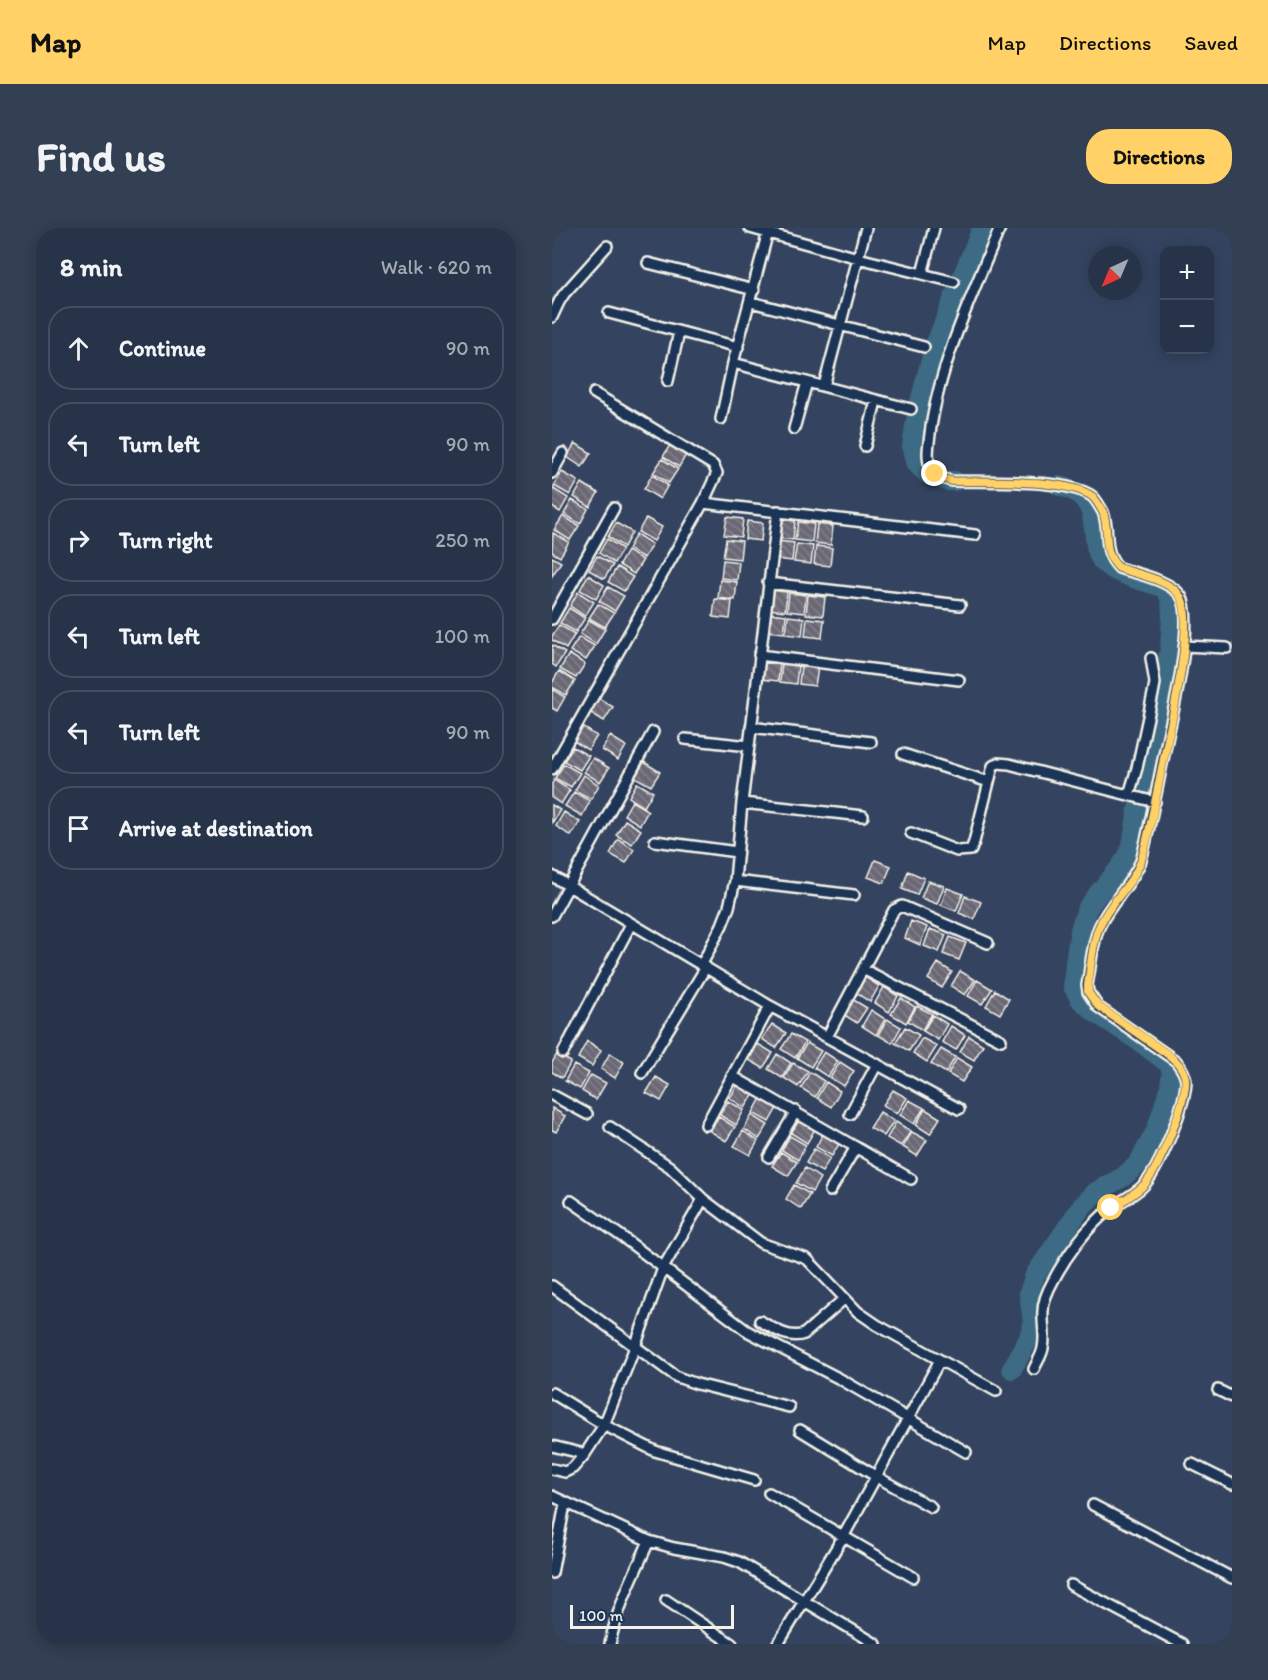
<!DOCTYPE html>
<meta charset="utf-8">
<style>
body{margin:0;font-family:Itim,sans-serif;background:#333f52;color:#f1f3f6}
.controls{position:absolute;right:18px;top:18px;display:grid;overflow:hidden;border-radius:12px;box-shadow:0 3px 15px #0003}
.controls button{width:54px;height:54px;display:grid;place-items:center;padding:0;border:0;border-bottom:2px solid #434e60;background:#273348;color:#f1f3f6;font:30px sans-serif}
.compass{position:absolute;left:536px;top:18px;width:54px;height:54px;border-radius:50%;background:#273348;box-shadow:0 3px 15px #0003;rotate:224deg}
.scale{position:absolute;left:18px;bottom:15px;width:164px;box-sizing:border-box;padding-left:6px;border:3px solid #f4f1e8;border-top:0;font-size:16px;line-height:21px;white-space:nowrap;color:#f4f1e8;-webkit-text-stroke:4px #1d3557;paint-order:stroke}
.stop{position:absolute;width:18px;height:18px;margin:-14px;border:4px solid #ffd166;border-radius:50%;background:#fff}
.stop.end{background:#ffd166;border-color:#fff;box-shadow:0 2px 6px #0008}
.list{margin:0;padding:0;list-style:none}
h2{display:flex;justify-content:space-between;align-items:center;height:78px;margin:0;padding:0 24px;font-size:26px}
h2 small{font-size:20px;font-weight:400;color:#a4aab4}
.list li{display:grid;grid-template-columns:39px 1fr auto;gap:18px;align-items:center;box-sizing:border-box;height:84px;margin:0 12px 12px;padding:0 12px;border:2px solid #434e60;border-radius:24px}
.list b{display:block;font-size:22px;white-space:nowrap}
.list em{font-size:20px;font-style:normal;color:#a4aab4}
.icon{flex:none;width:33px;height:33px;fill:none;stroke:currentColor;stroke-width:2;stroke-linecap:round;stroke-linejoin:round}
.map{position:relative;flex:none;width:680px;height:1416px;overflow:hidden;border-radius:24px}
header{display:flex;align-items:center;gap:36px;box-sizing:border-box;height:84px;padding:0 30px;background:#ffd166;color:#111}
header strong{font-size:28px}
nav{display:flex;gap:33px;margin-inline-start:auto;font-size:21px}
.intro{display:flex;align-items:center;justify-content:space-between;box-sizing:border-box;height:144px;padding:0 36px}
h1{margin:0;font-size:42px}
.button{padding:15px 27px;border-radius:24px;background:#ffd166;color:#111;font-size:21px;font-weight:700}
main{display:flex;gap:36px;padding:0 36px}
aside{flex:1;background:#273348;border-radius:24px;box-shadow:0 3px 15px #0003}
.map>svg:first-child{display:block}
.lines{fill:none;stroke-linecap:round;stroke-linejoin:round}
.river{stroke:#3e6a84;stroke-width:20}
.building{fill:url(#building-back-hatch);stroke:#f4f1e8;stroke-width:1.5}
.minor-casing{stroke:#f4f1e8;stroke-width:14}
.minor{stroke:#1d3557;stroke-width:9}
.route{stroke:#ffd166;stroke-width:8}
</style>
<header>
<strong>Map</strong>
<nav><a>Map</a><a>Directions</a><a>Saved</a></nav>
</header>
<div class="intro"><h1>Find us</h1><a class="button">Directions</a></div>
<main>
<aside>
<h2>8 min<small>Walk · 620 m</small></h2>
<ul class="list">
<li><svg class="icon" aria-label="ahead" viewBox="0 0 24 24"><path d="M12 20V5M6 11l6-6 6 6"/></svg><div><b>Continue</b></div><em>90 m</em></li>
<li><svg class="icon" aria-label="left" viewBox="0 0 24 24"><path d="M17 20v-9H6M10 6l-5 5 5 5"/></svg><div><b>Turn left</b></div><em>90 m</em></li>
<li><svg class="icon" aria-label="right" viewBox="0 0 24 24"><path d="M7 20v-9h11M14 6l5 5-5 5"/></svg><div><b>Turn right</b></div><em>250 m</em></li>
<li><svg class="icon" aria-label="left" viewBox="0 0 24 24"><path d="M17 20v-9H6M10 6l-5 5 5 5"/></svg><div><b>Turn left</b></div><em>100 m</em></li>
<li><svg class="icon" aria-label="left" viewBox="0 0 24 24"><path d="M17 20v-9H6M10 6l-5 5 5 5"/></svg><div><b>Turn left</b></div><em>90 m</em></li>
<li><svg class="icon" aria-label="arrive" viewBox="0 0 24 24"><path d="M6 21V4h12l-3 4 3 4H6"/></svg><div><b>Arrive at destination</b></div></li>
</ul>
</aside>
<div class="map">
<svg width="680" height="1416" viewBox="0 0 680 1416">
<defs>
<pattern id="building-back-hatch" width="6" height="6" patternUnits="userSpaceOnUse" patternTransform="scale(1.5)"><rect width="6" height="6" fill="#6b6875"/><path d="M-1 5l2 2M0 0l6 6M5-1l2 2" fill="none" stroke="#817e89"/></pattern>
</defs>
<rect width="100%" height="100%" fill="#344460"/>
<filter id="ink" filterUnits="userSpaceOnUse"><feTurbulence type="fractalNoise" baseFrequency=".0167" numOctaves="2"/><feDisplacementMap in="SourceGraphic" scale="12" xChannelSelector="R" yChannelSelector="G"/><feConvolveMatrix kernelMatrix="1 2 1 2 8 2 1 2 1" color-interpolation-filters="sRGB"/></filter>
<g filter="url(#ink)">
<g class="lines">
<path class="river" d="M403,253H395L376,247L365,236L360,218L365,186L382,120L430,0
M460,1141L477,1110L481,1095L477,1065L483,1047L530,978L544,964L571,949L586,936L604,903L618,859L620,842L616,835L591,816L544,785L529,772L521,758L523,735L528,702L535,681L545,667L567,641L576,628L580,617L589,564L618,421L620,387L619,372L615,363L610,359C595,354 559,345 550,333C545,326 544,318 543,310C541,283 537,264 507,258"/>
</g>
<path class="building" d="M23,215L39,225L30,239L15,229Z
M119,215L135,225L127,239L111,229Z
M110,231L126,241L117,255L101,245Z
M10,244L26,253L18,267L2,258Z
M100,247L116,257L108,271L92,261Z
M30,255L46,265L38,279L22,269Z
M0,260L16,270L8,284L0,279Z
M20,272L36,281L28,296L12,286Z
M11,288L27,298L18,312L2,302Z
M175,289L191,291L189,309L172,307Z
M94,290L110,299L102,313L86,304Z
M227,291L243,293L241,312L225,310Z
M195,293L211,295L209,313L193,311Z
M246,294L262,296L260,314L243,312Z
M64,295L80,304L72,319L56,309Z
M265,296L281,298L279,317L263,315Z
M1,305L17,314L8,329L0,324Z
M84,306L100,316L92,330L76,321Z
M55,311L71,321L62,335L47,325Z
M174,311L190,313L188,331L171,329Z
M226,313L242,315L240,333L224,331Z
M245,316L261,318L259,336L242,334Z
M264,318L280,320L278,338L262,336Z
M75,323L91,332L82,346L67,337Z
M45,328L61,337L52,351L37,342Z
M0,329L9,334L0,348Z
M171,332L187,334L185,352L169,350Z
M65,339L81,349L72,363L56,354Z
M36,347L52,357L44,371L28,362Z
M168,352L185,354L183,372L166,370Z
M56,359L72,368L63,383L47,373Z
M218,362L235,364L233,383L216,381Z
M26,364L42,374L33,388L18,378Z
M237,365L254,367L252,385L235,383Z
M256,367L273,369L271,388L254,386Z
M163,371L180,373L178,391L161,389Z
M46,376L62,385L53,399L37,390Z
M17,380L33,390L24,404L8,395Z
M217,385L234,387L232,405L215,403Z
M236,388L252,390L250,408L234,406Z
M255,390L272,392L270,410L253,408Z
M37,392L53,401L44,416L28,406Z
M7,397L23,406L14,421L0,412V408Z
M27,409L43,418L34,432L18,423Z
M0,417L13,425L4,439L0,436Z
M17,426L33,436L24,450L8,441Z
M211,433L228,435L226,453L209,451Z
M230,435L246,438L244,456L228,454Z
M249,438L266,440L263,458L247,456Z
M7,443L23,453L14,467L0,459V455Z
M0,461L13,469L5,483L0,480Z
M45,469L61,479L52,493L36,483Z
M29,498L45,508L36,522L20,512Z
M58,508L74,518L66,532L50,522Z
M21,519L37,528L28,542L12,533Z
M41,530L57,540L48,554L32,544Z
M92,534L108,544L99,558L83,549Z
M12,536L28,545L19,559L3,550Z
M32,547L47,557L39,571L23,562Z
M2,552L18,562L9,576L0,570V556Z
M85,555L101,564L92,579L77,569Z
M22,564L38,573L30,588L13,578Z
M80,573L96,583L88,597L72,587Z
M0,577L8,582L0,595Z
M12,584L28,594L19,608L4,598Z
M73,592L89,602L80,616L64,607Z
M66,611L82,621L74,635L58,626Z
M323,632L339,638L332,655L316,649Z
M356,643L372,650L365,667L350,661Z
M376,653L392,658L385,676L369,670Z
M395,660L411,666L404,683L389,677Z
M413,668L429,674L422,691L407,685Z
M359,693L375,699L368,717L353,710Z
M378,701L394,707L387,724L372,718Z
M398,709L414,715L407,732L391,726Z
M386,735L400,744L390,760L376,751Z
M408,743L423,752L413,767L399,758Z
M313,749L327,758L318,774L304,765Z
M425,752L440,761L430,776L416,768Z
M332,759L346,768L337,784L323,775Z
M443,762L457,771L448,786L434,778Z
M349,770L363,779L354,795L339,786Z
M300,771L315,780L305,795L291,786Z
M365,778L380,786L370,802L356,793Z
M319,782L333,791L324,807L310,798Z
M381,787L395,796L386,812L371,803Z
M335,791L349,799L340,815L326,807Z
M220,796L234,805L224,820L210,811Z
M399,798L413,807L404,822L390,814Z
M353,799L367,807L357,823L343,815Z
M239,806L253,814L243,830L229,821Z
M417,808L431,817L422,832L408,824Z
M370,810L385,818L375,834L361,825Z
M35,813L49,822L40,838L26,830Z
M255,815L269,823L259,839L245,830Z
M206,816L221,825L211,840L197,832Z
M389,821L403,829L394,845L379,836Z
M272,824L286,833L276,849L262,840Z
M58,825L72,834L63,850L49,841Z
M5,826L19,834L10,850L0,844V835Z
M225,826L239,835L230,850L216,841Z
M405,830L420,839L410,854L396,846Z
M288,834L302,843L292,858L278,850Z
M241,835L256,843L246,859L232,850Z
M22,837L37,845L28,861L13,853Z
M258,844L272,853L263,869L249,860Z
M39,847L54,855L44,872L30,863Z
M104,849L118,857L109,873L94,865Z
M274,854L288,863L279,879L265,870Z
M186,856L202,866L193,880L178,870Z
M341,862L355,870L345,886L331,877Z
M209,870L225,880L217,894L201,885Z
M357,872L372,880L362,896L348,887Z
M176,873L192,882L184,897L168,887Z
M0,880L13,888L4,904L0,902Z
M373,881L388,890L378,906L364,897Z
M328,884L342,893L332,908L318,900Z
M200,887L216,897L207,911L192,901Z
M167,889L183,899L174,913L158,903Z
M248,891L263,901L255,915L239,905Z
M344,894L359,903L349,918L335,910Z
M191,903L206,913L198,927L182,918Z
M272,904L288,914L280,928L264,919Z
M360,904L375,912L365,928L351,919Z
M238,908L254,917L246,932L230,922Z
M262,921L278,930L270,944L254,935Z
M229,924L245,934L236,948L220,938Z
M253,940L268,950L260,964L244,955Z
M242,957L258,966L249,981L234,971Z"/>
<g class="lines">
<g class="minor-casing">
<path id="minor" d="M198,0L306,30L402,54
M448,0C421,64 387,137 378,206C377,216 374,228 378,238C382,248 390,251 400,253C432,254 517,250 541,269C545,273 548,279 551,284C559,305 549,322 567,340C585,346 618,352 629,368C644,391 620,488 614,517C606,555 599,594 589,633C579,657 559,674 548,697C540,714 539,738 535,757L536,764L546,779L624,833C629,839 633,845 634,853C634,876 607,942 591,958C581,968 568,973 557,982C535,999 514,1028 501,1053C496,1062 491,1073 491,1083C490,1096 494,1107 491,1120C490,1127 485,1134 482,1141
M96,35L202,62
M370,46L382,0
M199,74L372,119
M57,85L186,119
M0,89L7,74L12,66L55,18
M181,135L359,181
M116,153L127,104
M272,158L314,0
M169,191L181,135L217,0
M242,201L255,154
M313,218L324,173
M0,245L11,225
M151,275L423,307
M216,355L408,377
M0,391L62,280
M632,418L675,420
M207,427L407,452
M199,499L319,514
M133,511L197,518
M351,526L437,554
M0,541L151,275L165,245L161,237L42,165
M577,567L585,540L601,466L603,455L599,430
M190,575L311,588
M359,605L405,623L419,622L422,614L441,538L446,535L457,536L603,574
M103,613L185,624
M0,648L218,778L407,881
M183,653L302,667
M0,688L101,504
M150,736L170,697L177,679L183,653L190,575L226,283
M311,741L449,812
M275,809L342,682L350,678L436,715
M11,825L79,696
M90,845L154,739
M180,848L359,951
M0,867L35,886
M298,886L325,836
M154,897L218,778
M58,899L118,939L151,971L209,1015L255,1031L306,1084L325,1097L444,1163
M217,929L244,883
M278,963L304,919
M19,973L69,1008L195,1103L288,1151L414,1224
M0,1058L125,1149L145,1156L237,1179
M208,1093C221,1100 237,1112 252,1106L292,1071
M666,1162L680,1169
M0,1165L52,1197L103,1223L202,1252
M248,1202L325,1249L379,1279
M0,1218L33,1226
M640,1236L680,1256
M0,1241L13,1244L21,1240L33,1226L52,1197L83,1119L111,1040L151,971
M217,1265L361,1349
M0,1268L97,1313L122,1320L172,1329L187,1334L324,1416
M541,1277L680,1350
M0,1345L13,1276
M519,1357L630,1416
M114,1372L180,1416
M58,1416C65,1379 82,1347 97,1313
M226,1416L291,1309L388,1132
M676,1416L680,1414"/>
</g>
<use href="#minor" class="minor"/>
</g>
</g>
<g class="lines" filter="url(#ink)">
<path class="route" d="M383,246L388,250L400,253C432,254 517,250 541,269C545,273 548,279 551,284C559,305 548,322 567,340C585,346 618,352 628,368C645,392 617,503 611,535C604,567 599,602 589,633C580,658 557,674 547,699C540,716 539,738 536,757V764L546,778L617,827C624,833 631,839 633,849C637,869 607,940 593,956C584,966 570,973 559,980"/>
</g>
</svg>
<div class="controls">
<button>+</button>
<button>−</button>
</div>
<svg class="compass" viewBox="-18 -18 36 36"><path d="M0-13l5 13h-10z" fill="#e53935"/><path d="M0 13l5-13h-10z" fill="#a4aab4"/></svg>
<div class="scale">100 m</div>
<div class="stop" style="left:559px;top:980px"></div>
<div class="stop end" style="left:383px;top:246px"></div>
</div>
</main>
